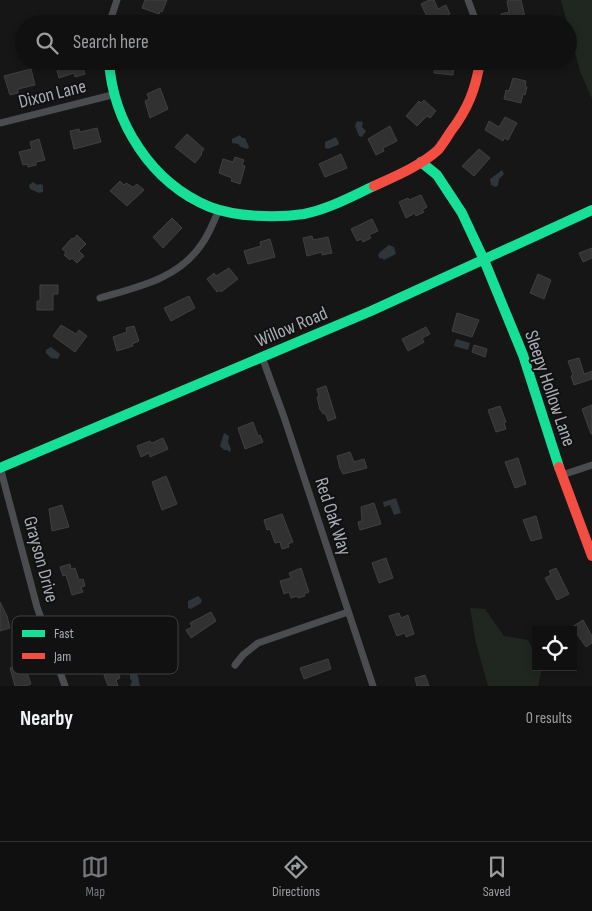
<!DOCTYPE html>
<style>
body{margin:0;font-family:"Sofia Sans Condensed",sans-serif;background:#1e1e1f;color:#f1f3f6}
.controls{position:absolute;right:15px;bottom:15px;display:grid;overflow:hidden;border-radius:0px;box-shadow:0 2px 8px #0003}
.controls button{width:45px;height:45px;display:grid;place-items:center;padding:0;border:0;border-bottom:1px solid #303031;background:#101011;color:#f1f3f6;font:25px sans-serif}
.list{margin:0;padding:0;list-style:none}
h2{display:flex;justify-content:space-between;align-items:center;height:65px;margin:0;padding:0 20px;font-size:21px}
h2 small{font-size:16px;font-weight:400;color:#9c9d9f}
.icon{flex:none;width:28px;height:28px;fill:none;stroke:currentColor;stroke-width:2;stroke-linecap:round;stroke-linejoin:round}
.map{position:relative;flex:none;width:592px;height:686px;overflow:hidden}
.search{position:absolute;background:#101011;box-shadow:0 2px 8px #0003;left:15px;right:15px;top:15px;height:55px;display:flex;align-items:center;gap:12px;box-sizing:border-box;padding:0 18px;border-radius:28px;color:#9c9d9f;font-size:19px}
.sheet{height:155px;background:#101011}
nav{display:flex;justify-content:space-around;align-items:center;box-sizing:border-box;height:70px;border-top:1px solid #303031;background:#101011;font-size:14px;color:#9c9d9f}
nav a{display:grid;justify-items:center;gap:2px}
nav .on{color:#76787e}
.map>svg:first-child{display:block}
.green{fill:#202721}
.water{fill:#2e353b}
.building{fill:#313132;stroke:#3f4043}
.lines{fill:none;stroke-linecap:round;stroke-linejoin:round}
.street{stroke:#4b4c4f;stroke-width:7}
.fast{stroke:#16e098;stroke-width:10}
.jam{stroke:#f24e42;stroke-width:10}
.labels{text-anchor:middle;stroke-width:4;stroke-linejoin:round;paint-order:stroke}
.street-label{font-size:19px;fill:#a9adb6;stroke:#111112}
.key{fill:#111112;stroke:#3f4043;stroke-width:1}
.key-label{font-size:14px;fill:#a9adb6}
</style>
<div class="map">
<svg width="592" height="686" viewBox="0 0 592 686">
<rect width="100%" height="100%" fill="#161617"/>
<path class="green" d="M561,0H592V99L580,71Z
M470,608L485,609L504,636L528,640L536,656V667H541L542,669L538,686H488L476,643Z"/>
<path class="water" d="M357,121L363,122L362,127L366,131L362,137L359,136L355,126Z
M240,135L242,138H245L249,147L247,149L241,147L238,144L232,143V139Z
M336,137L339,143L338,145L328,149L325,148V142Z
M502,170L504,174L499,179L498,185L496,187L491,185L490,179Z
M33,182L37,185L40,184L43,185V192L39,193L30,189L29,185Z
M389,245L394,247L396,254L384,260L382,258L380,259L378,255L380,252Z
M456,339L470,343L468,350L454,346Z
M51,347L60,354L58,359L51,358L46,353V350Z
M224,433L229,436L228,442L231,449L230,452L227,450H224L220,446Z
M396,498L401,513L394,515L390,505L384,507L383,502Z
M198,596L202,600L201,603L191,609L188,608V601Z
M135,672L138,676L140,686H130L132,681L130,679V674Z"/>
<path class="building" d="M145,0H167L162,12L160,11L159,14L142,8Z
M429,0H434L438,9L446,5L450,14L434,22L433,19L429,21L421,4Z
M513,0H521L525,17H521L522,20L504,23L501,14L509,12L507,1Z
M60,61H81L85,74L75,77L74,73L59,78L55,63Z
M138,61H152V68L138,69Z
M435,61H450V66L454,67L453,75L434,73Z
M31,69L35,85L18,89V93L10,95L4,76Z
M513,78L526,81L525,86L527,87L525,95L523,94L521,103L504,99L506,90L509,91Z
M160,88L168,109L150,118L145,101L149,99L147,94Z
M424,100L436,111L430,118L427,116L417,126L406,116L419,101L421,103Z
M505,117L517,123L508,140L504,138L503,141L485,130L489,121L499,127Z
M390,126L397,141L383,148L384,151L376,155L368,139Z
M97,128L101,142L74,149L70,131L79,129L80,132Z
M187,134L204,149L201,153L202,154L195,163L175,147Z
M39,139L45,160L36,162V165L28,167V164L23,165L19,152L32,149L30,142Z
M479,149L490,158L474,176L462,166Z
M341,154L347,168L325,177L319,164Z
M235,157L244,160L242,165L245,166L240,184L231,181L232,178L219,173L223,159L233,162Z
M120,181L124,185L126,183L133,187L137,184L144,190L127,206L110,191Z
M421,195L427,207L422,210L424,212L416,216L415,213L406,218L399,202L408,198L409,200Z
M172,218L182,228L163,248L153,237Z
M372,219L378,231L369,235L371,238L363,242L361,239L357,241L351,229Z
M77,235L86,244L79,251L84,256L77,263L72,258L70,260L64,255L66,252L62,249L72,238L74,239Z
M312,236L313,240L328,237L332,253L322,255V252L307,256L303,238Z
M270,239L275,257L248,264L244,251L261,246L260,242Z
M592,248V258L583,262L579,253Z
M229,268L238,279L221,292L220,290L217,292L207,279L214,273L216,276Z
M538,274L551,280L544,299L530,293Z
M40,285H58V294H53V310H37V301H40Z
M189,296L195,308L171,321L164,308Z
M457,313L479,320L472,337L452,331Z
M61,325L76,334L79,330L87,336L75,352L53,336Z
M134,326L139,341L132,344L133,346L117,351L113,337L127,332L126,328Z
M426,327L430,334L422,338L424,342L408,351L402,339Z
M474,345L487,349L485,357L472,352Z
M579,358L584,374L592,371V379L574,385L571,376L573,375L568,361Z
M326,386L336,418L328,421L325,413L323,414L321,410H320L317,397H319L317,389Z
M592,405V434H591L582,409Z
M500,406L506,422L504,423L506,429L496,432L488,410Z
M253,422L258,436L260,435L263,442L245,449L238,428Z
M163,438L168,449L150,457L149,453L141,457L137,446L150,441L152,443Z
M350,452L354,462L364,459L367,468L343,474L340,468L337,456Z
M518,458L526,484L515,488L505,462Z
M166,476L177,504L162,510L152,482Z
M374,503L381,524L360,530L358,522L362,521L361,507Z
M62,505L69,527L52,531L49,509Z
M282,514L293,542L288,544L289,547L282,549L280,542L275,543L270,529L267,530L264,520Z
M536,516L542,538L531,541L523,520Z
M386,558L393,578L379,583L372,563Z
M70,564L71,569L75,568L79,580L83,579L85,586L81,587L83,592L72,595L66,575L63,576L60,567Z
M301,568L309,592L304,594L305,596L298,598L297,596L291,598L289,592L284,594L280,581L291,578L289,573Z
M556,568L569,594L557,600L545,578L551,575L549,571Z
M0,602L7,616L10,628L0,631Z
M211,612L216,621L191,638L186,630L192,627L190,623Z
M399,613L401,618L408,615L414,634L406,637L405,633L397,636L389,616Z
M583,620L592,636V643L586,647L572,627Z
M328,659L331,669L304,679L300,668Z
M24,664L31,684L25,686H15L10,668Z
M117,670L120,678L116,680L118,686H108L104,675Z
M425,675L429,686H417L415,678Z"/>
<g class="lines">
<path class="street" d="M468,0L477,24
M109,24L117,0
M0,123L112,95
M100,298C137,287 178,279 201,245C209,235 213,222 219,210
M262,357L284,417L373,686
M0,467L37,607L65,686
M562,475L592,465
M235,665L243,655L258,643L348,612"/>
<path class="fast" d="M109,61C113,122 151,183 210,207C236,217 276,218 304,214C329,209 352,196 374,186
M421,162L437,175L462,213L484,260L523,355L559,467
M0,468L371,311L592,210"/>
<path class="jam" d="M374,186C396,176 420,166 438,150C443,144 447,137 451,131C468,109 476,88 480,61
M559,467L592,556"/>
</g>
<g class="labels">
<g class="street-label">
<text transform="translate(52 93) rotate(-14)" y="7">Dixon Lane</text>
<text transform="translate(291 326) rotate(-23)" y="7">Willow Road</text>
<text transform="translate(551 388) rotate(71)" y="7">Sleepy Hollow Lane</text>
<text transform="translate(334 516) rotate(72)" y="7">Red Oak Way</text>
<text transform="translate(42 559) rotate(75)" y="7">Grayson Drive</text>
</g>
</g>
<rect x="12" y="616" width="166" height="58" rx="8" class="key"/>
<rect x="22" y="630" width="23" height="7" fill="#16e098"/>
<rect x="22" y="653" width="23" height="6" fill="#f24e42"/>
<g class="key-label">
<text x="54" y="638">Fast</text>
<text x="54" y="661">Jam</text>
</g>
</svg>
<div class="controls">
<button><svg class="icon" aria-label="locate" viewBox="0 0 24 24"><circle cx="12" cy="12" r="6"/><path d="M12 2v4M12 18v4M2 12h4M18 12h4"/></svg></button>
</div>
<div class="search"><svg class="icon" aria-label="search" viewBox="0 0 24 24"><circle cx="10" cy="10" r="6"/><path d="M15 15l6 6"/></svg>Search here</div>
</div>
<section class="sheet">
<h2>Nearby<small>0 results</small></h2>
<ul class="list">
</ul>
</section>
<nav>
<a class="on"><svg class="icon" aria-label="map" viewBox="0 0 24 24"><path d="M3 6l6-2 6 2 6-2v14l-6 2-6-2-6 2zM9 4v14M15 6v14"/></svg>Map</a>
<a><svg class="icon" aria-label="directions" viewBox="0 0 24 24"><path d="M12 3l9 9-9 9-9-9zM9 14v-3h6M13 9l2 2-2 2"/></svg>Directions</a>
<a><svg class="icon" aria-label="saved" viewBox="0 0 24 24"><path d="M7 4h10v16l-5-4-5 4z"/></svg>Saved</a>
</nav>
